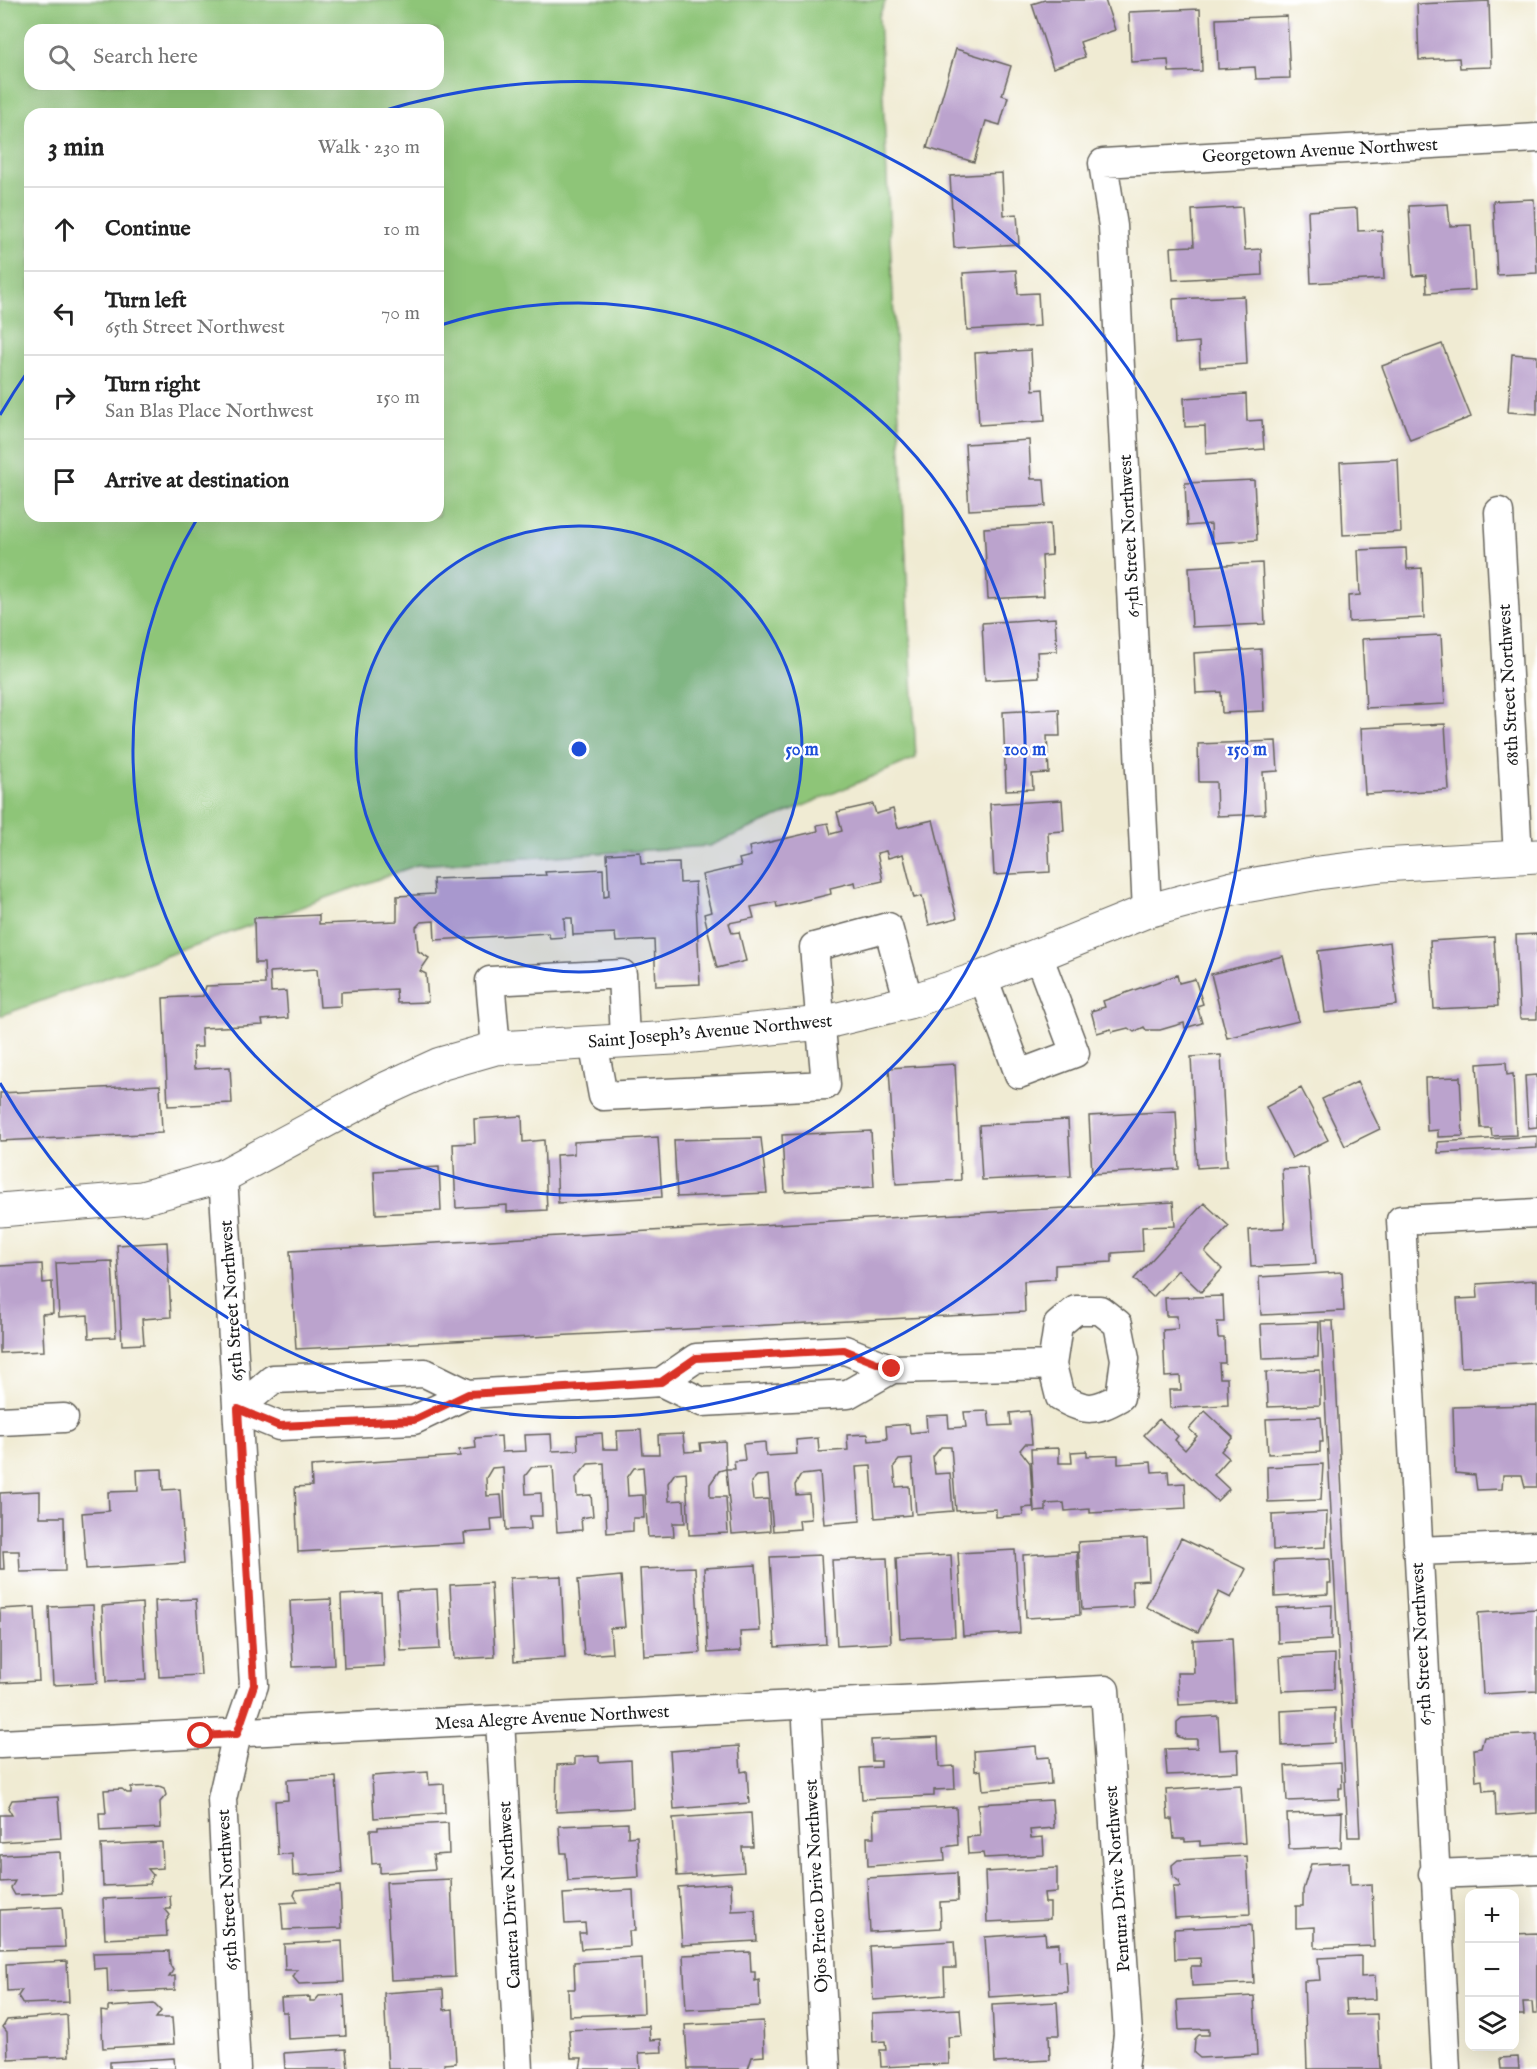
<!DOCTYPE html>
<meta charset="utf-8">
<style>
body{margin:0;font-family:"IM FELL English",serif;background:#f6f6f6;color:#222}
.controls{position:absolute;right:18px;bottom:18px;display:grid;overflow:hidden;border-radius:12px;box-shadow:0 6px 24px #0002}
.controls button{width:54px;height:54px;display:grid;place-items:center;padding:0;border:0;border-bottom:2px solid #e0e0e0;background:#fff;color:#222;font:30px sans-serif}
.stop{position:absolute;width:18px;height:18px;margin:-14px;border:4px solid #d93025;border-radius:50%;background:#fff}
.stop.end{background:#d93025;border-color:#fff;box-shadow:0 2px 6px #0008}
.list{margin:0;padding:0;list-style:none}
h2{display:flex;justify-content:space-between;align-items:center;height:78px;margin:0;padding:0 24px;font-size:26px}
h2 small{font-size:20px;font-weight:400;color:#767676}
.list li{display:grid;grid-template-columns:39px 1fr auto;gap:18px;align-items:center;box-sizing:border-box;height:84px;padding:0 24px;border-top:2px solid #e0e0e0}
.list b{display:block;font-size:22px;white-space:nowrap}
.list p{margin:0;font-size:20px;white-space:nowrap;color:#767676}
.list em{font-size:20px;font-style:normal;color:#767676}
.icon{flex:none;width:33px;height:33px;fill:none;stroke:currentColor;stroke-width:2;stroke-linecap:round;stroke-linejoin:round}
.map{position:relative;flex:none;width:1537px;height:2069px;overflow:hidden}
.search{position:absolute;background:#fff;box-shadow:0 6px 24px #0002;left:24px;top:24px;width:420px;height:66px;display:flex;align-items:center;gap:15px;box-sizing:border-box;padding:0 21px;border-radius:18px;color:#767676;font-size:22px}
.panel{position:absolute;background:#fff;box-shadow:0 6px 24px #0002;left:24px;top:108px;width:420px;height:414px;border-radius:18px}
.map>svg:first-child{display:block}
.green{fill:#8ec578;stroke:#55704a;stroke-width:1.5;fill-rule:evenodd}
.building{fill:#bba3cd}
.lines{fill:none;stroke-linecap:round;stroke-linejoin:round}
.minor-casing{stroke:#66645c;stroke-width:31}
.tertiary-casing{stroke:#66645c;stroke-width:35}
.minor{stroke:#fff;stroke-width:28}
.tertiary{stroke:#fff;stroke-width:33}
.route{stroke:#d93025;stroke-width:8}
.ring{fill:none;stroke:#1d4ed8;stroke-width:3}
.labels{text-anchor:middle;stroke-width:5;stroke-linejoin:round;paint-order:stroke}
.street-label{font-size:18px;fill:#1c1c1c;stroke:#fff}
.centre{fill:#1d4ed8;stroke:#fff;stroke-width:3}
.ring-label{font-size:18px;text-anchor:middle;font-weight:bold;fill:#1d4ed8;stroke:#fff;stroke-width:5;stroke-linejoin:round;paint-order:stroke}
</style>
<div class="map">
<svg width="1537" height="2069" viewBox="0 0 1537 2069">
<rect width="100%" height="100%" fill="#fff"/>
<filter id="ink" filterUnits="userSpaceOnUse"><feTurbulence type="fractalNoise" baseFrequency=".0167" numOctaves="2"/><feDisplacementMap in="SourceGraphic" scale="12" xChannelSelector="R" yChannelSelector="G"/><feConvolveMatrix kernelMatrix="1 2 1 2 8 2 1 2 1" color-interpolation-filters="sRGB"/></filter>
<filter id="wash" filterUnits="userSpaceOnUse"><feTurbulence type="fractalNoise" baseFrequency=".008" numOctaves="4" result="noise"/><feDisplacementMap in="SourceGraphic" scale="24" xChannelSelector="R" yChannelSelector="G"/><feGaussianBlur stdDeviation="1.35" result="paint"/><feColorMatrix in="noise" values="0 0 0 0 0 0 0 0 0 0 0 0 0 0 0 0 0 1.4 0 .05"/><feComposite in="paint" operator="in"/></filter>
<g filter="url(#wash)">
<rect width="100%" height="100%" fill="#f0ebd3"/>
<path class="green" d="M0,0H886L879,16L916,758L709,846L417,865L0,1016ZM30,30H438V84H30ZM30,114H438V516H30Z"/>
<g id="blocks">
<path class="building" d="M1045,0H1105L1115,30L1080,42L1085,57L1053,68L1032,4Z
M1489,1L1491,67L1460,68L1459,58L1419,60L1417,4Z
M1200,9L1202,71L1169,72L1168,60L1131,62L1129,12Z
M1287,16L1290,78L1256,79L1255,67L1218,69L1216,19Z
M956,49L1011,66L1002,95L1008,97L1000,125L986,121L974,162L927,148Z
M1002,173L1004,215L1017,214L1019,244L954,248L950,176Z
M1534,199L1537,273L1497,275L1493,201Z
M1448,204L1450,226L1471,225L1475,290L1427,293L1426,275L1413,276L1409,206Z
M1242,207L1245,250L1261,249L1262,275L1173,280L1171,247L1194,246L1192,210Z
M1357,208L1358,231L1382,230L1384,279L1311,283L1308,211Z
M1016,270L1018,294L1038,293L1040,326L967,330L963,273Z
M1244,296L1247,364L1200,367L1199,342L1175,344L1173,299Z
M1442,344L1471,417L1410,440L1382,366Z
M1031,350L1033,390L1043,389L1045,421L979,425L975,353Z
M1512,354L1537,356V414L1508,412Z
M1246,394L1247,421L1262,420L1264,449L1206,454L1205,426L1185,427L1184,398Z
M1029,440L1031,479H1044L1046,506L969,510L965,444Z
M1398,459L1401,532L1343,535L1340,462Z
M1254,480L1257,540L1212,543L1211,524L1187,526L1185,483Z
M1050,524L1052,555L1042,556L1044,596L988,599L984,528Z
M1406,548L1407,569L1422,568L1424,618L1349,622L1348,596L1360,595L1358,550Z
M1262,563L1265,624L1192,627L1189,567Z
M1055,618L1057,651L1037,652L1039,677L985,680L982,623Z
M1441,635L1445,704L1366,708L1362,639Z
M1261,649L1264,711L1222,713L1221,692L1196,693L1194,653Z
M1059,709L1060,736H1047L1049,773L1032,774L1033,789L1006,790L1003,712Z
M1445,724L1449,790L1365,794L1361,728Z
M1276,741L1278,771L1263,772L1265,814L1217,816L1216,782H1199L1198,744Z
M1062,800L1064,831L1048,832L1050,872L994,875L990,804Z
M873,804L876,814L893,809L898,828L933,820L957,918L929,925L922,896L914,898L903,854L888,858L886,851L877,853L883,881L856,887L855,882L830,888L831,894L777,907L776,902L751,907L754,918L729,923L732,933L739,932L746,961L717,968L704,914L711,912L702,875L741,866L739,859L751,856L749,847L818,831L817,825L828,823L831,834L842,831L837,812Z
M640,852L641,864L679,863L680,883L695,882L700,984L656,986L654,940L616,942L615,933L573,935L572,918H564L565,937L550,938L548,933L435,940L434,921L421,922L416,927L418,951L429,958L420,971L426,974L428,1002L397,1003L396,989L341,992V1006L320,1007L317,969L270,972L271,992L286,991L288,1018L262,1020L263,1025L201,1028L202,1047H193L194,1069L230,1067L232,1103L168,1106L163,998L203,996L206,986L265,984L264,963H255L254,918L319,915V924L397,921V896L434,894L433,879L546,875L545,872L603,869L604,897L609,896L607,854Z
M1537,934V1019H1520L1516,935Z
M1494,937L1498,1006L1434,1009L1430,941Z
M1390,942L1397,1005L1325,1013L1318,951Z
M1283,956L1299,1021L1227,1038L1211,974Z
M1177,975L1179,983L1195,979L1203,1004L1197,1006L1202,1023L1185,1028L1184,1023L1160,1030H1146L1144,1027L1134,1032L1128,1028L1112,1032L1111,1029L1097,1033L1091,1011L1105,1007L1103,1001Z
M1221,1055L1227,1166L1197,1168L1191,1057Z
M1506,1062L1507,1075L1513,1074L1516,1135L1492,1136L1491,1128H1481L1477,1064Z
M955,1064L961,1180L896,1184L889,1068Z
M1537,1075V1127L1528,1128L1525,1076Z
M1460,1077L1463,1136L1438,1137V1130L1427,1131L1425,1078Z
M1357,1082L1380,1129L1345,1146L1322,1099Z
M160,1085L162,1133L0,1141V1093Z
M1301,1088L1328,1140L1292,1158L1266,1107Z
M1176,1111L1179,1169L1092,1174L1089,1116Z
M522,1116L523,1142L544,1140L547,1210L507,1212V1205L456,1208L453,1144L475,1143L474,1119Z
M1068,1120L1071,1176L982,1180L979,1125Z
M871,1131L874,1187L785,1192L782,1135Z
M1537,1136V1148L1438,1153V1142Z
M658,1137L662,1197L558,1203L556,1155L574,1154V1142Z
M761,1138L767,1193L677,1197L674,1140Z
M439,1167L441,1211L376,1214L374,1171Z
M1308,1168L1316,1264L1251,1267L1249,1230L1285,1228L1282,1169Z
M1173,1202L1175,1226L1142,1227L1143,1251L1112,1253V1262L1055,1265V1279L1024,1281L1025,1312L296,1349L290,1251Z
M1204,1203L1229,1226L1205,1252L1222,1269L1201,1292L1178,1270L1153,1297L1134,1279Z
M167,1242L171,1317L142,1319L144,1344L122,1345L117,1245Z
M112,1261L116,1337L89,1338L88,1315L59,1317L56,1263Z
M42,1264L43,1283L52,1282L53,1313L42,1314L44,1351L0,1353V1266Z
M1342,1272L1344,1311L1261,1315L1259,1277Z
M1537,1280V1363L1461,1367L1457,1299L1478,1298L1477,1284Z
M1223,1296L1224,1322H1217L1218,1338H1224L1225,1363H1219L1220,1378H1227L1228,1405L1170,1408L1169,1390H1181L1180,1376L1165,1377L1163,1330L1178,1329L1177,1316H1166L1165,1298Z
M1321,1321H1333L1360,1837H1348Z
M1319,1322L1318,1357L1263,1359L1261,1324Z
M1320,1370V1405L1268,1407L1266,1372Z
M1537,1405V1487H1525L1522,1475H1503L1502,1489L1477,1490L1475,1475L1455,1473L1453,1407Z
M988,1411L990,1426L1011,1425L1010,1413L1029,1411L1032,1444H1025L1020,1450L1030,1463L1033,1507L1022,1508L1023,1515L996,1517V1509L956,1511L951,1447H941L933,1457L935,1474L950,1473L953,1511L916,1514L912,1459L899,1460L894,1466L896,1487L909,1486L911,1515L875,1518L871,1466L856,1467L860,1521L824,1524L820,1473L801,1475L795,1485L796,1495L809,1494L811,1519L799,1520L800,1529L773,1531L768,1475L757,1476L751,1482L753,1500L768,1499L770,1531L732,1534L726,1469H735L734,1461L745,1460L743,1444L765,1442L766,1456L797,1454L796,1440L818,1438L819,1452L848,1450L847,1435L868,1434L869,1441L887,1439L886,1426L909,1424L910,1433L927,1431L926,1416L948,1415L949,1428L966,1427L964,1412Z
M1205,1411L1233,1437L1221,1451L1229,1458L1214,1475L1229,1489L1217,1501L1144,1435L1159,1419L1178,1436L1175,1440L1185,1450L1197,1436L1189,1429Z
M1321,1417L1323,1442H1320V1452L1268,1454L1266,1419Z
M641,1430L643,1454H659L658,1435L683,1434L685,1452L701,1451L700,1443L725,1441L726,1469L719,1471L710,1484V1497H726L728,1533L689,1535L686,1472L675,1473L668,1483L669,1501L684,1500L685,1523H673L674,1536L648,1537L643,1467L634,1468L627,1478L628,1496L643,1495L644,1518H633V1531L607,1533L604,1463L588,1464L576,1478L577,1496L591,1495L593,1516L581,1518L582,1530L557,1532L553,1466L532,1467L525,1476L526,1494L541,1493L542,1516H530L531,1529L506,1530L503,1467L492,1468L486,1478L487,1496L501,1495L503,1518L491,1519L492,1531L464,1533L465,1543L298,1552L295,1487L312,1486L311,1466L460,1456L459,1450L476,1448L475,1438L501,1436L502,1452L526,1451L525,1435L551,1434L552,1451L578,1450L577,1435L602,1433L603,1449H618L617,1431Z
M1059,1448V1463H1072L1071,1452L1087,1451V1456L1118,1455V1464L1151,1462L1152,1472L1168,1471L1169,1484L1185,1483L1186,1508L1090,1513V1509L1065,1511L1064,1503L1046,1504V1511L1034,1512L1031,1449Z
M1323,1464L1321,1500L1268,1502L1267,1467Z
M162,1469L163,1490L180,1489L185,1563L86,1569L82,1513L109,1511L108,1492L138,1491L137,1470Z
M40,1491V1517H64L65,1571L20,1572L19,1551H3L4,1569H0V1493Z
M1327,1512L1326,1547L1273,1550L1272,1515Z
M1147,1538L1149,1580L1132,1581L1133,1607L1082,1610L1078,1542Z
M1181,1538L1246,1569L1231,1598L1219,1592L1198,1632L1146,1607Z
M1015,1550L1020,1633L963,1636L958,1553Z
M1077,1552L1080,1615L1026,1618L1023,1555Z
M821,1555L826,1644L775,1647L770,1557Z
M951,1555L955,1636L900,1638L896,1558Z
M887,1558L891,1643L837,1646L832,1560Z
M1330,1559L1331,1583H1328V1594L1275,1597L1274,1561Z
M756,1565L760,1631L740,1632L741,1651L708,1653L704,1568Z
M695,1567L700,1653L644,1656L640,1569Z
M561,1576L565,1658L514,1661L510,1578Z
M621,1576L625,1627L610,1628L612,1653L584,1655L578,1580Z
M491,1583L495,1657L454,1659L450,1585Z
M437,1589L440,1649L401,1651L397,1591Z
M381,1593L384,1666L344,1668L341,1595Z
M196,1599L201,1675L159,1677L155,1601Z
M331,1599L334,1665L293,1667L290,1601Z
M142,1603L146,1680L106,1682L102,1606Z
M93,1605L97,1683L53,1685L49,1607Z
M1332,1605L1331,1640L1278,1643L1277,1608Z
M35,1607L39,1681L0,1683V1609Z
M1537,1609V1691L1483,1694L1478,1613Z
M1232,1638L1235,1702L1179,1705L1177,1673H1194L1193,1640Z
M1335,1654L1334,1689L1282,1691L1280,1657Z
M1335,1708V1743L1282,1746L1281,1711Z
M1218,1716L1220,1750L1238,1749L1239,1772L1167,1775L1165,1749L1197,1748V1739H1184L1177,1736V1722L1182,1718Z
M1537,1734V1813L1496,1816L1495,1790L1483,1791L1482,1780L1476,1781L1474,1749L1481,1748L1484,1737Z
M938,1737L939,1767L954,1766L955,1789L934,1790V1796L862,1799L860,1768L881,1767V1761H872L871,1740Z
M739,1746L741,1772L747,1771L749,1803L674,1809L670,1751Z
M1036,1746L1037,1758L1049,1757L1051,1784L983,1790L981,1770L975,1771L974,1751Z
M599,1756V1762L631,1760L633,1808L556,1812L557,1765L575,1764V1757Z
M1341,1763L1342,1788H1339V1799L1287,1801L1285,1766Z
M428,1772L429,1785L444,1784L445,1813L374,1818L372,1776Z
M336,1777L342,1873L293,1876L292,1853L278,1855L275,1801L288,1800L287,1780Z
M1241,1785L1245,1843L1200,1846V1841L1185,1842V1839H1174L1172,1819H1168L1166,1790Z
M159,1786L164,1788L166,1795L160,1802L161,1828L100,1831L99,1813H106L104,1790L122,1789L127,1793H131V1787Z
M58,1797L61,1838L0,1842V1815H12L8,1808L12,1800Z
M1052,1800L1054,1828L1030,1830L1031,1838L1043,1837L1044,1855L984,1858L983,1853L968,1854L967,1837L980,1836L978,1804Z
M956,1807L958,1845L944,1847L945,1861L868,1866L867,1837H874L873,1811Z
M1342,1812L1341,1847L1289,1849L1287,1814Z
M751,1813L753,1847H742L744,1872L677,1876L673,1818Z
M448,1823L449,1854L433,1855L435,1869L380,1873V1863L372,1864L370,1830H378V1827Z
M628,1823V1837L637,1836L639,1877L568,1881L566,1853H561L559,1826Z
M162,1842L163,1868L148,1869L153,1875L149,1884L103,1886L101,1845Z
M60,1852L62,1893L15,1895L11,1888L15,1881L0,1882V1855Z
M1247,1856L1250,1914L1175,1918L1173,1887H1180L1179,1881L1173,1877L1172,1865L1178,1860Z
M1349,1862L1350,1885L1372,1884L1374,1946L1315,1948V1927L1296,1928V1906H1303V1890L1311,1864Z
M1057,1868V1892L1044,1893L1045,1903H1050V1919L987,1922L985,1872Z
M957,1873L958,1901L940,1902L941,1928L870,1932L867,1878Z
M451,1879L455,1977L391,1980L386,1882Z
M731,1883L732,1911L755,1910L757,1941L682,1945L678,1887Z
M340,1886L342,1928L283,1930L281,1903L298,1902L294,1895L296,1890Z
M633,1890L635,1931H629L630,1946L581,1949L579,1933H586L585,1923L565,1924L563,1894Z
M170,1896L171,1909H165L170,1915L166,1921L167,1936L105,1939L103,1899Z
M62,1907L65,1947L0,1949V1910Z
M1251,1925L1254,1983L1192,1986L1191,1966H1201L1200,1958L1175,1959L1174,1929Z
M1045,1933L1046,1944L1059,1943V1961L1066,1960L1068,1992L989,1997L985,1937Z
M1537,1933V2014H1533L1532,2002H1523L1524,2015H1514V1934Z
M342,1941L344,1982L299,1984L293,1977L297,1970H285L284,1944Z
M954,1941L956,1968H944L945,1995L873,2000L870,1946Z
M169,1951L170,1965L173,1970L169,1977L175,1976V1990L108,1993L107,1968L94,1969L93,1953Z
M750,1952L751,1972H755V1981L759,1980L760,2006L686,2010L683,1955Z
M1361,1956V1977L1375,1976L1376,1999L1346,2000L1347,2015L1377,2014L1380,2069H1307L1304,1981L1320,1980L1318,1958Z
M642,1958L644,2013L569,2016L568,1989H575L574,1962Z
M67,1961L69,2002L23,2004L18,1996L22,1990L7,1991L6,1964Z
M443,1989L444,2010L453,2009L456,2063L444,2064L445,2069H388L384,1993Z
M344,1995L346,2036L288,2039L287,2012H282L281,1998L310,1997V2001H315L319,1996Z
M1254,1996L1257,2055L1200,2058L1194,2053L1195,2039L1199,2035H1209V2029L1179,2030L1177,2000Z
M1057,2002L1059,2035H1049L1050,2060L995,2063L992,2005Z
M154,2004L161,2011L156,2018H172L174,2044L103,2048L101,2011L108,2012V2007Z
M960,2009L962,2036L948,2037L949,2064L881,2067L880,2050H886L885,2041L873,2042L872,2013Z
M67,2015L69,2056L8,2059L7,2032L3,2027L7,2020Z
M763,2021L764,2056L752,2057L748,2069H688L685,2025Z
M649,2026L650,2040L661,2039L662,2052L639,2053L640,2069H580L582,2058H571L569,2030Z
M346,2049L348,2069H285L284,2053Z
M1518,2057L1519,2069H1501L1500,2058Z
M174,2058L175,2069H110V2062Z"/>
</g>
</g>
<g filter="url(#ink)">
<use href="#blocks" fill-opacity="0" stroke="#66645c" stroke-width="1.5"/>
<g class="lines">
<g class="minor-casing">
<path id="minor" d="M1499,512L1518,857
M1147,911L1113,226L1103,163L1537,138
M983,977L1019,1074L1075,1053L1038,955
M593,1042L603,1096L826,1085L814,947L888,927L909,1002
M496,1048L490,981L622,974L625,1040
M223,1176L254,1685L237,1734L222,1799L236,2069
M1076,1310H1100L1118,1324L1125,1359L1120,1397C1095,1411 1086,1412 1060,1397L1052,1365L1058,1325Z
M661,1382L696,1358L845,1350L892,1369L1052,1365
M468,1394L425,1373L273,1379L238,1409L279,1426L414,1420L468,1394L661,1382L702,1402L848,1394L892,1369
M0,1421L64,1418
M1417,1551L1537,1546
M806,1703L826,2069
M500,1720L519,2069
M0,1744L1105,1690L1128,2034L1124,2069
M1433,1874L1537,1870
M1446,2069L1401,1220L1537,1213"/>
</g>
<g class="tertiary-casing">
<path id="tertiary" d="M0,1210L142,1198L223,1176L381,1091L440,1064L496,1048L673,1038L822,1023L909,1002L983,977L1147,911L1233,888L1318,873L1382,865L1537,856"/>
</g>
<use href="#minor" class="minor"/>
<use href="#tertiary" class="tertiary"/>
</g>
</g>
<g class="lines" filter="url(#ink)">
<path class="route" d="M201,1736L237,1734L254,1685L238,1409L279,1426L414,1420L468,1394L661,1382L696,1358L844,1350L892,1369"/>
</g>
<circle cx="579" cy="749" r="223" fill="#1d4ed8" fill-opacity=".12"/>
<g class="ring">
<circle cx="579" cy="749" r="223"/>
<path d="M441 325A446 446 0 1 1 197 519"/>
<path d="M0 415A668 668 0 0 1 28 371M373 114A668 668 0 1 1 0 1083"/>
</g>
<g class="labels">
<g class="street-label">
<text transform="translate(1320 150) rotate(-3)" y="6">Georgetown Avenue Northwest</text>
<text transform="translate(1129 536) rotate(-93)" y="6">67th Street Northwest</text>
<text transform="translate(1508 685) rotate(-93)" y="6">68th Street Northwest</text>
<text transform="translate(710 1031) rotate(-5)" y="6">Saint Joseph's Avenue Northwest</text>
<text transform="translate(231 1301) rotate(-94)" y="6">65th Street Northwest</text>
<text transform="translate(1421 1644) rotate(-93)" y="6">67th Street Northwest</text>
<text transform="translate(552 1717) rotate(-3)" y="6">Mesa Alegre Avenue Northwest</text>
<text transform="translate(1117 1879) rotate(-94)" y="6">Pentura Drive Northwest</text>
<text transform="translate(816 1886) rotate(-93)" y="6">Ojos Prieto Drive Northwest</text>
<text transform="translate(227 1890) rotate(-93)" y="6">65th Street Northwest</text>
<text transform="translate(509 1895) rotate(-93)" y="6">Cantera Drive Northwest</text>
</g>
</g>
<circle cx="579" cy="749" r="9" class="centre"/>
<g class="ring-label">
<text x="802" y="755">50 m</text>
<text x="1025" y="755">100 m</text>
<text x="1247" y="755">150 m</text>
</g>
</svg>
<div class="controls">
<button>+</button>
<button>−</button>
<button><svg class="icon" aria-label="layers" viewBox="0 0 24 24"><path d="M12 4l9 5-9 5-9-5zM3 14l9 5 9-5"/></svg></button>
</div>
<div class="stop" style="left:201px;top:1736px"></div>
<div class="stop end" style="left:892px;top:1369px"></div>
<div class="search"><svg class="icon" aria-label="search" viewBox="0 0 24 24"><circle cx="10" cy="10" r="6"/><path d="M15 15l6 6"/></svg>Search here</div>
<section class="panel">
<h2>3 min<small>Walk · 230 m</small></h2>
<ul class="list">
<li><svg class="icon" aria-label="ahead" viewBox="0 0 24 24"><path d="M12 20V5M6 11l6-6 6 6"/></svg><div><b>Continue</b></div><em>10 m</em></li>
<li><svg class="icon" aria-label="left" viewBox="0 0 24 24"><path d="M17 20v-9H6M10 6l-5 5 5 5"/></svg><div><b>Turn left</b><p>65th Street Northwest</p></div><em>70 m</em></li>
<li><svg class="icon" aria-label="right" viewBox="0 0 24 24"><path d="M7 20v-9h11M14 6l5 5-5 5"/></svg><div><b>Turn right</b><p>San Blas Place Northwest</p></div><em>150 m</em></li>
<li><svg class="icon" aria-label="arrive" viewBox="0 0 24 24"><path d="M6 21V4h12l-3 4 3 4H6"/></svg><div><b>Arrive at destination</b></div></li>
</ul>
</section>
</div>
